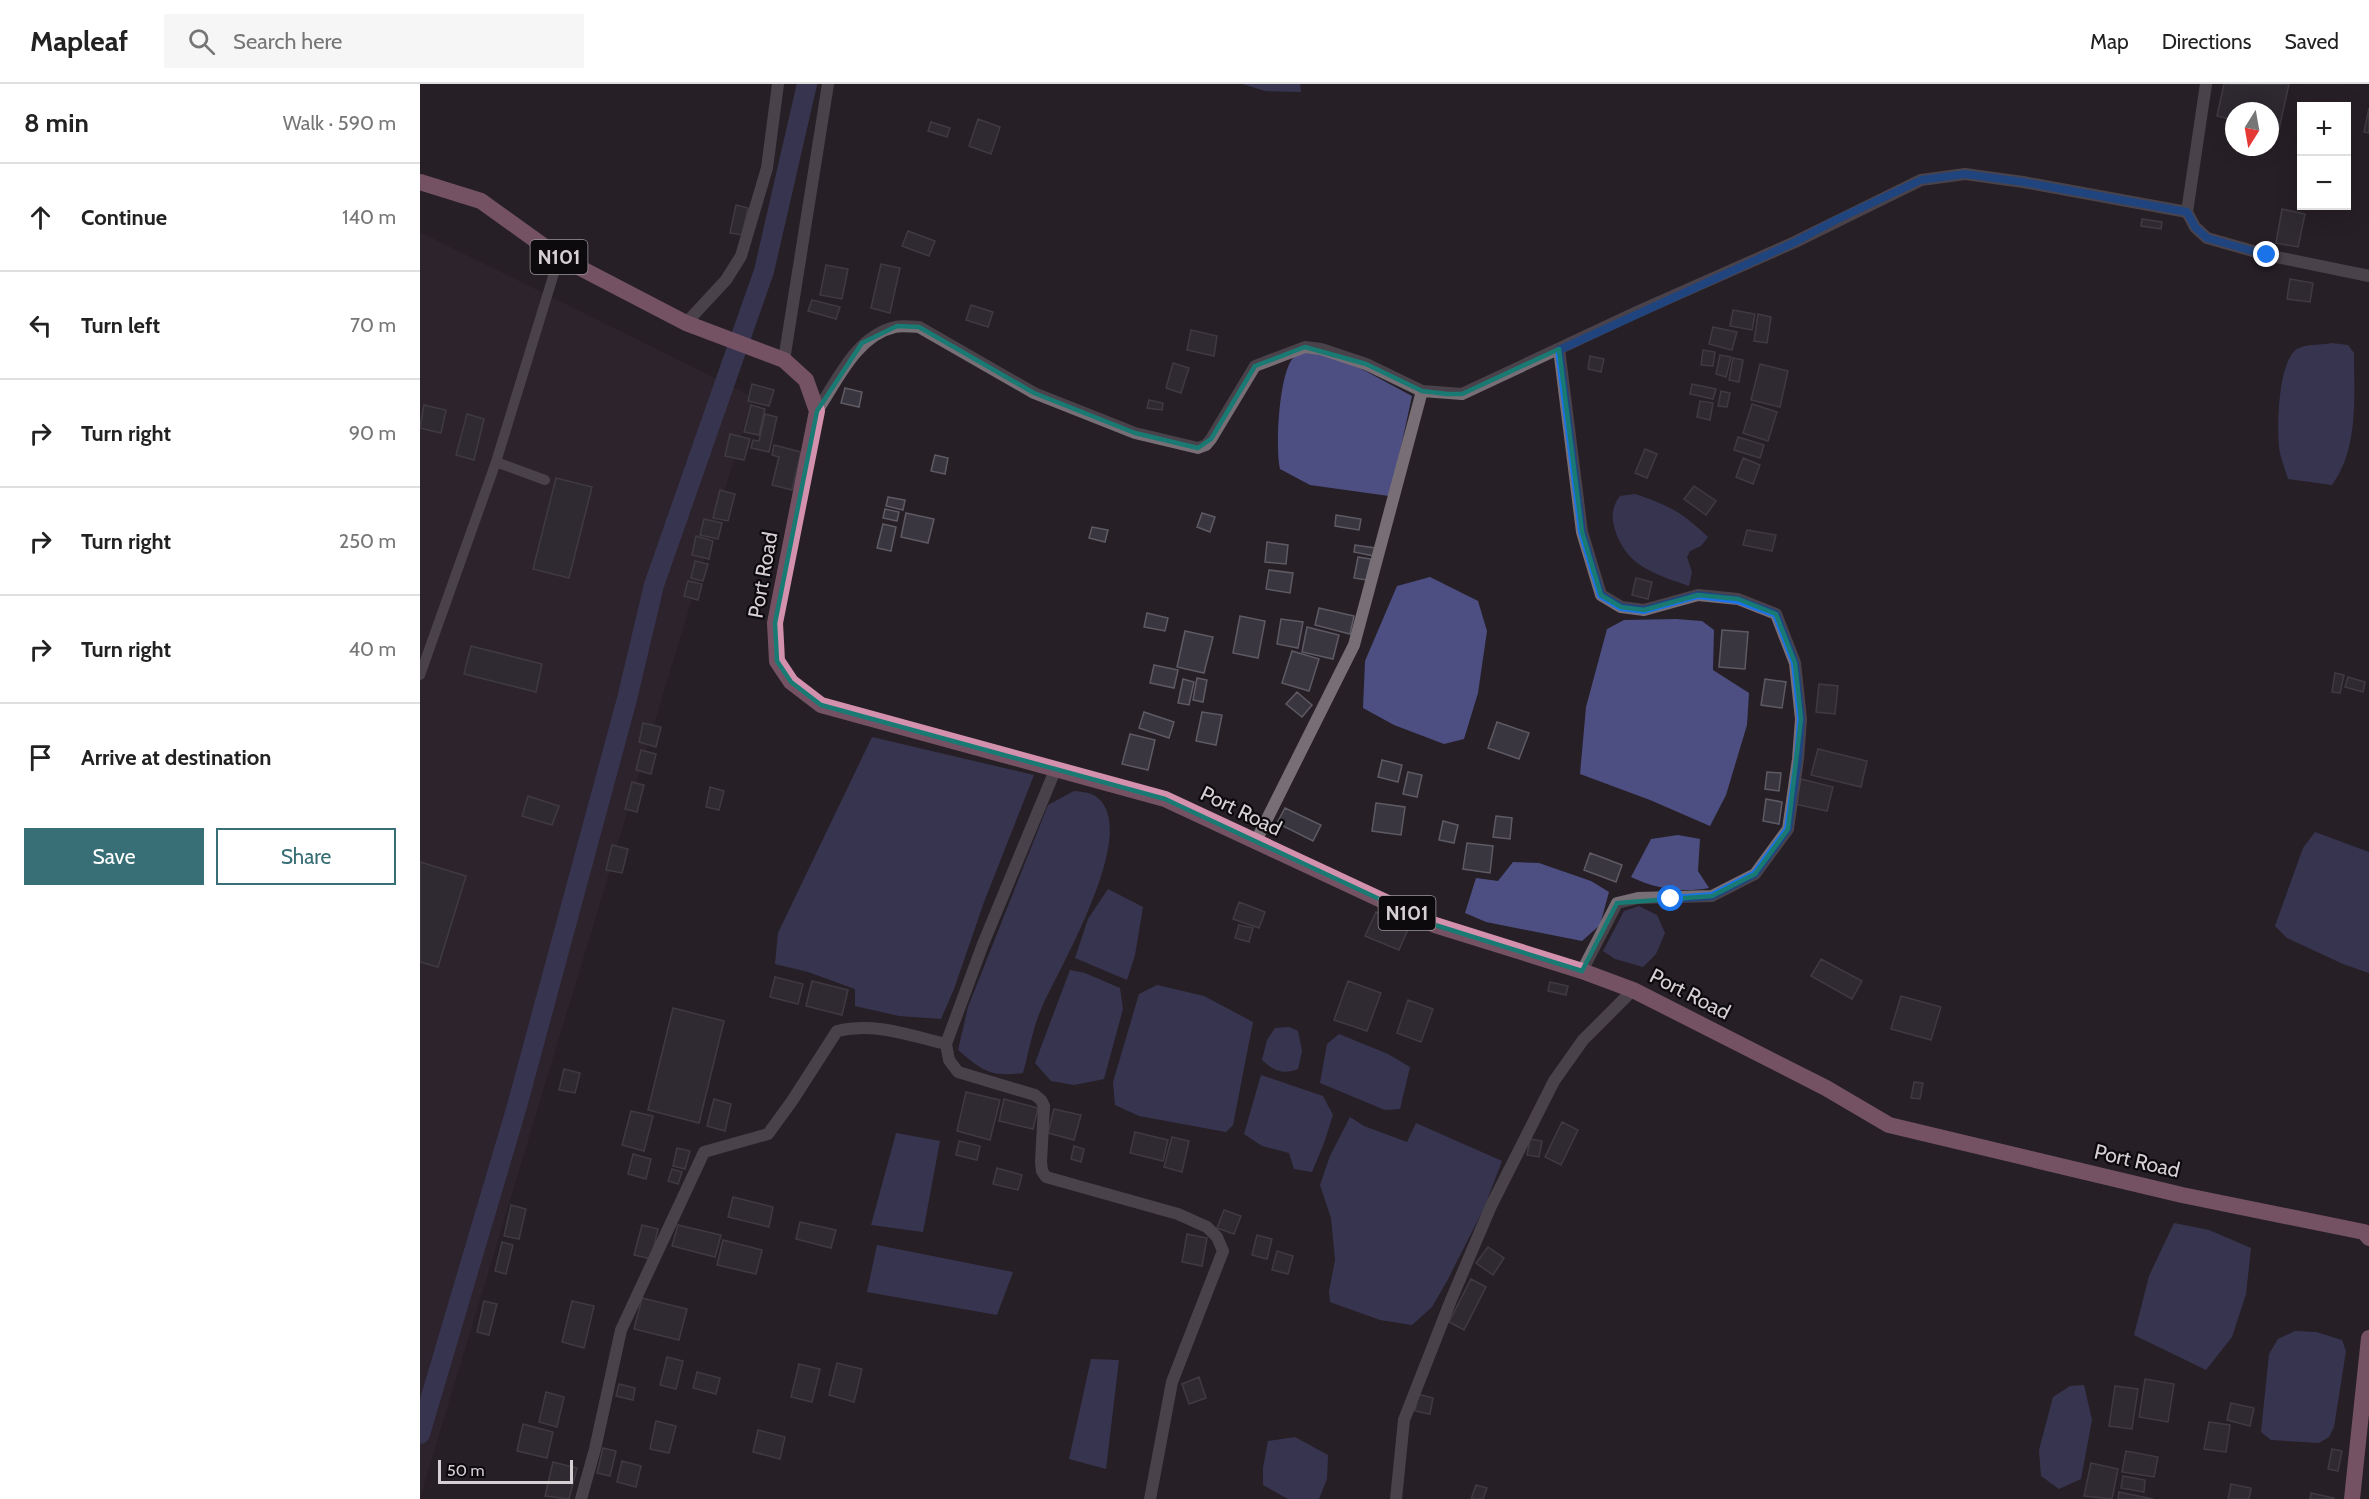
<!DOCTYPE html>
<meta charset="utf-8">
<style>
body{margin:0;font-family:Cabin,sans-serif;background:#f6f6f6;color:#222}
.controls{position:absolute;right:18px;top:18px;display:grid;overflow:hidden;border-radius:0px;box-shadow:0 6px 24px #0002}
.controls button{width:54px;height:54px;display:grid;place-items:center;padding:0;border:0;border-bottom:2px solid #e0e0e0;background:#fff;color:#222;font:30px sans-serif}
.compass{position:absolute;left:1805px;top:18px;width:54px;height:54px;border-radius:50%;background:#fff;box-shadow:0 6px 24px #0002;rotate:191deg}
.scale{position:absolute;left:18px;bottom:15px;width:135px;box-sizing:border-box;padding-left:6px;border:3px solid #d6d0d5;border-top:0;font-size:16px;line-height:21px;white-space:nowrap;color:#d6d0d5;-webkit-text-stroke:4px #0d0a0d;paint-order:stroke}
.stop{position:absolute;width:18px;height:18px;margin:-14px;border:4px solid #1a73e8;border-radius:50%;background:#fff}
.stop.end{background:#1a73e8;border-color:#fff;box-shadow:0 2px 6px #0008}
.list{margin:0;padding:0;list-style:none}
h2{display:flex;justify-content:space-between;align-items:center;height:78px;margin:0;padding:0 24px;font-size:26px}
h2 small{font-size:20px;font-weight:400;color:#767676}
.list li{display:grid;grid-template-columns:39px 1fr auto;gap:18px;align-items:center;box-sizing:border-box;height:108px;padding:0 24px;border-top:2px solid #e0e0e0}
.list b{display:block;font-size:22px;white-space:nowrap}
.list em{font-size:20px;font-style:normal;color:#767676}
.actions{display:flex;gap:12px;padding:18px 24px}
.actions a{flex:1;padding:14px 0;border:2px solid #386e75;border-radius:0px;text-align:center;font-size:21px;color:#386e75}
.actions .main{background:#386e75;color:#fff}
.icon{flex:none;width:33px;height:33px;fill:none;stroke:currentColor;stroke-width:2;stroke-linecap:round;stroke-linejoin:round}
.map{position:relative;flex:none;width:1949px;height:1415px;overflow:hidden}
header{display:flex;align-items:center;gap:36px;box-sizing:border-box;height:84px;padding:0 30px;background:#fff;border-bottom:2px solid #e0e0e0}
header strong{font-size:28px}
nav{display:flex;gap:33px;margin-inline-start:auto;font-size:21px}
.search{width:420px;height:54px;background:#f6f6f6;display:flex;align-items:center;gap:15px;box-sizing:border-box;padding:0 21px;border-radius:0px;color:#767676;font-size:22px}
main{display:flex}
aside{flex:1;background:#fff}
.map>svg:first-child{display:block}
.built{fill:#342833}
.water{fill:#4d4f82}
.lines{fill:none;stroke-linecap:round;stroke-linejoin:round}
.canal{stroke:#4d4f82;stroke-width:20}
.building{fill:#3a363f;stroke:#5e5a64;stroke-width:1.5}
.service{stroke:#776e76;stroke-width:10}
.minor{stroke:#776e76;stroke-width:12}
.tertiary{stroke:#776e76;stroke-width:12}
.trunk{stroke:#d491ad;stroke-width:16}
.route{stroke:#1a73e8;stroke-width:8}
.marked{fill:none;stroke:#197a73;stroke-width:4.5;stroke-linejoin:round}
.labels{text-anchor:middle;stroke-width:4.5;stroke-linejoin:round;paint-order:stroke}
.shield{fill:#0d0a0d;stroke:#9a9599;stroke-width:1.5}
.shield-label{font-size:20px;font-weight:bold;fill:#d6d0d5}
.street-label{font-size:21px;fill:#d6d0d5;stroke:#0d0a0d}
</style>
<header>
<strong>Mapleaf</strong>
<div class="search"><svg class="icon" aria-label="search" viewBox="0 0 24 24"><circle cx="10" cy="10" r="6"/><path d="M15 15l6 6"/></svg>Search here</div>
<nav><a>Map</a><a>Directions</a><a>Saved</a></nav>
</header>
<main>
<aside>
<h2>8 min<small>Walk · 590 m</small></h2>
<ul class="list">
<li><svg class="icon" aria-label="ahead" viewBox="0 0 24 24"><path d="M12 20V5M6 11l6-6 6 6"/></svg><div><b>Continue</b></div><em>140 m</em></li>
<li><svg class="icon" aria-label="left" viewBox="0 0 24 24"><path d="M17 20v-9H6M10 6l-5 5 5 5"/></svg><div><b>Turn left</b></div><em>70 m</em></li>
<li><svg class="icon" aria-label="right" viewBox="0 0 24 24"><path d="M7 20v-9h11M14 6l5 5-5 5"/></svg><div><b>Turn right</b></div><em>90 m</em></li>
<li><svg class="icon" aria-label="right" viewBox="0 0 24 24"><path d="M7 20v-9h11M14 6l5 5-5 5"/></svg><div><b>Turn right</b></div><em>250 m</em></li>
<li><svg class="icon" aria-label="right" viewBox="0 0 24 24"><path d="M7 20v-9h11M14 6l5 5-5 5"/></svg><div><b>Turn right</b></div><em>40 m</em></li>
<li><svg class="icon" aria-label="arrive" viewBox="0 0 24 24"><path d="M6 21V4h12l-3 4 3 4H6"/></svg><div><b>Arrive at destination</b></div></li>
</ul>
<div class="actions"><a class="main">Save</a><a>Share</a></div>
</aside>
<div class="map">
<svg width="1949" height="1415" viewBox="0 0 1949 1415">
<rect width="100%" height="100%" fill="#271f26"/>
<path class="built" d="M0,148L333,313L0,1414Z"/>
<path class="water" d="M823,0H880L881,8L845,7Z
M1912,259L1928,261L1934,269C1934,313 1939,364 1912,401L1868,395C1865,384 1860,373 1859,363C1857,342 1858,273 1879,264C1888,260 1902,261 1912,259Z
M891,268L923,275L992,312L973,400L969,412L890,401L860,385C855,364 859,290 873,274C877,269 884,269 891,268Z
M1215,410C1248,421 1262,428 1288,453L1281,462L1270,467L1267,473L1272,488L1269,502C1235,490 1204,482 1194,442C1191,431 1193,421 1200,412Z
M1010,493L1058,517L1067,547L1058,609L1044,655L1024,660L974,641L943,624L945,577L977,502Z
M1256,535L1282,537L1294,546L1293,586L1329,609L1327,641L1306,711L1290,742L1230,716L1160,690L1166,623L1187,545L1204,536Z
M452,653L614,691L564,818L534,905L521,935L479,932L435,922V905L388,888L355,880L358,849Z
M654,707C663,708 672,708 679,715C718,751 640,883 622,923C613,943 609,967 603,989C570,993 563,987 538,966L548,923L628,721Z
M1895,748L1949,768V889L1923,880L1867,854L1855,842L1883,764Z
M1258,751L1280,755L1278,787L1289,804C1262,809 1236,805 1211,793L1231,755Z
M1093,778L1119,779L1171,797L1189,808L1180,841L1162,857L1066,838L1045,829L1056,794L1078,797Z
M688,805L723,823L715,871L707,896L655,874L668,835Z
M1219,822L1237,831L1245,849L1236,870L1223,883L1195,875L1183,867L1204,827Z
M650,886L665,889L700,904L703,925L684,995L654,1001L631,997L615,979Z
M737,901L784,912L833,938L813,1041L806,1048L719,1032L695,1021L693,998L719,910Z
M869,943L878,947L882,967L878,985C863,991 854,987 842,976L847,956L855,944Z
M919,950L968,970L990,983L980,1025L965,1026L900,999L907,960Z
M841,991L903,1012L913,1031L904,1059L892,1088L874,1085L869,1069L842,1062L824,1050Z
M930,1033L944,1042L987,1058L996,1039L1082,1077L1064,1124L1027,1197L1012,1223L992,1241L960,1236L910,1218L909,1207L915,1176L911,1134L900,1101L910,1072Z
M476,1049L520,1057L503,1148L451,1141Z
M1754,1139L1789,1146L1831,1164L1826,1210L1812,1253L1786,1286L1714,1251L1729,1192Z
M457,1161L593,1188L577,1231L447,1208Z
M1875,1247L1896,1248L1922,1256L1926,1267L1914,1343L1909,1353L1899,1359L1851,1356L1841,1348L1849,1270L1858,1255Z
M671,1275L699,1276L686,1385L649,1375Z
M1664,1301L1672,1336L1661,1395L1639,1405L1621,1392L1619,1366L1633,1313L1650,1302Z
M875,1353L908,1371L907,1395L899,1415H868L843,1401V1384L848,1357Z"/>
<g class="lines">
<path class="canal" d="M0,1350L97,1022L207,615L234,501L344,187L387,0"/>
</g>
<path class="building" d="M1804,0H1869L1859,45L1850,43V27H1814V36L1797,32Z
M1949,24V49L1944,48Z
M558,35L580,43L571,70L549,62Z
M511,38L530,44L527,53L508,47Z
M316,121L328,124L322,151L310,149Z
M1862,125L1885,130L1878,163L1856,159Z
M1722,135L1742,138L1741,145L1721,142Z
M488,147L515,157L509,172L482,162Z
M461,180L480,184L470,229L451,224Z
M406,181L428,185L422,215L400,211Z
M1870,195L1893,199L1890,218L1867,215Z
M392,216L420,223L416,235L388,227Z
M551,221L573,228L568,243L546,236Z
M1313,226L1335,230L1332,246L1310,242Z
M1338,230L1351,233L1347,259L1334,257Z
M1293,243L1317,248L1312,266L1289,260Z
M771,246L797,252L794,272L767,266Z
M1283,266L1295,268L1293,282L1281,281Z
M1300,271L1311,273L1306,293L1296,290Z
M1170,272L1184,275L1181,288L1168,285Z
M1313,274L1323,276L1319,298L1309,296Z
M753,279L769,284L761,309L746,304Z
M1340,280L1368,287L1360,323L1331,316Z
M332,300L354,306L349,322L328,317Z
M1272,300L1296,305L1293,315L1270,310Z
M425,304L442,308L439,323L421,319Z
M1301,307L1310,309L1307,323L1298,322Z
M729,316L743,319L742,326L727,324Z
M1280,317L1293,319L1290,336L1277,333Z
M1332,320L1357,328L1348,357L1323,349Z
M4,321L26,326L21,349L0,344Z
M331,321L345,325L339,351L324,348Z
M47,330L64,335L54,376L36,371Z
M345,330L357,333L349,368L331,364L333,356L339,357Z
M310,350L330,355L324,376L305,372Z
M1318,353L1344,361L1340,374L1314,366Z
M354,361L381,368L372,406L352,401L359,373L352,371Z
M1225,365L1237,370L1227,394L1215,389Z
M515,371L528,374L525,390L511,387Z
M1323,374L1340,381L1333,400L1316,393Z
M136,394L172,403L149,494L113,485Z
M1274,402L1296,417L1286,431L1264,415Z
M300,406L315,410L308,437L293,434Z
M468,413L485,416L483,426L466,422Z
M465,425L479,428L477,437L463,434Z
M486,429L514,435L508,459L481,453Z
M782,429L795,433L790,448L777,443Z
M916,431L941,435L939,446L915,442Z
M284,435L302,439L298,455L280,451Z
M463,440L476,443L471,467L457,464Z
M672,443L688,446L685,458L669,454Z
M1327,446L1356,451L1352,467L1323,461Z
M276,452L293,457L289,475L272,471Z
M847,458L868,461L866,480L845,478Z
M935,461L955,464L954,472L934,468Z
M938,473L951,475L946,496L934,494Z
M275,477L288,480L283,497L271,494Z
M849,486L873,489L870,509L846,505Z
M1216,494L1232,498L1228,515L1212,511Z
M268,497L282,500L278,516L264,512Z
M899,524L934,532L930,550L895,541Z
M727,529L748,534L745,547L724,543Z
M820,532L845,537L838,574L813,569Z
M861,535L883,538L878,564L857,560Z
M887,543L919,551L913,575L882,568Z
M1302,546L1328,548L1325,585L1299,583Z
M765,547L793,553L784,589L757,583Z
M51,562L122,580L116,608L44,590Z
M872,567L899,575L889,607L862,599Z
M734,581L758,586L754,604L730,599Z
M1915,589L1924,591L1920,609L1912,608Z
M1928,593L1945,598L1943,608L1925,603Z
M777,594L787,596L783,618L773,616Z
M763,595L774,598L769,621L758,619Z
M1345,595L1366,598L1362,624L1341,621Z
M1399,600L1418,602L1415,630L1396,628Z
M877,608L892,621L882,633L866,620Z
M724,628L754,638L749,654L719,644Z
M782,628L802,631L796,661L776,657Z
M1077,638L1109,649L1099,675L1068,664Z
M223,639L241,643L236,663L219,658Z
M710,650L735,656L728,686L702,680Z
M1398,665L1447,677L1441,703L1391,691Z
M221,666L236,670L231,690L216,686Z
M962,676L982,681L978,698L958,693Z
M988,688L1002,691L997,713L983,710Z
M1347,688L1361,689L1359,707L1345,705Z
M1381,695L1413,703L1407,727L1375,720Z
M212,698L224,701L217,728L205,725Z
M290,703L304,707L299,726L286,723Z
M108,712L139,722L132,741L102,732Z
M1346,715L1362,718L1359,740L1343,737Z
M956,719L985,723L981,751L952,747Z
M865,724L901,741L893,757L857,739Z
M1076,732L1092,734L1090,755L1073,753Z
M1023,737L1038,741L1034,759L1019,756Z
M1047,759L1073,762L1070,789L1043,785Z
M192,761L208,765L202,789L186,786Z
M1170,769L1202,781L1196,798L1164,786Z
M0,778L46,792L18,883L0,878Z
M819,818L845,828L839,844L813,835Z
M956,828L989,843L979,866L945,852Z
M819,841L833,844L829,858L815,854Z
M1401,875L1442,897L1432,915L1391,892Z
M355,893L383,900L378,920L350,913Z
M392,897L428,906L422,931L386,922Z
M928,897L961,909L947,947L914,936Z
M1130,898L1148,902L1146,911L1128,907Z
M1481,912L1521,923L1511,956L1471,945Z
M988,916L1013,925L1001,958L977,949Z
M253,924L304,937L279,1039L228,1026Z
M144,985L160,989L155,1009L139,1006Z
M1494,998L1503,999L1500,1015L1491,1014Z
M546,1008L580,1016L570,1056L537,1047Z
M294,1015L311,1020L305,1047L287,1042Z
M584,1015L618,1024L613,1045L579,1037Z
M634,1025L661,1031L654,1056L628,1049Z
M211,1027L233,1032L224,1067L202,1061Z
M1142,1038L1158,1046L1141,1081L1125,1073Z
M715,1048L748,1056L743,1077L710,1069Z
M752,1053L769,1057L762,1088L744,1083Z
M1110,1055L1122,1057L1119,1073L1107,1071Z
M539,1057L560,1062L557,1076L536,1071Z
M654,1062L664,1065L661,1078L651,1075Z
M257,1064L270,1067L265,1085L253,1082Z
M213,1070L231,1075L226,1095L208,1090Z
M577,1084L602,1091L598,1106L573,1100Z
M252,1085L262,1088L258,1100L248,1097Z
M313,1113L353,1123L349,1143L308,1133Z
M91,1121L106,1125L99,1155L84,1152Z
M804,1126L821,1132L814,1150L797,1144Z
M380,1138L416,1146L411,1164L376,1155Z
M222,1141L238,1145L231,1175L214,1171Z
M258,1141L301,1151L295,1173L252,1162Z
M767,1150L787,1154L782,1182L762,1178Z
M837,1151L852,1155L847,1175L832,1171Z
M303,1156L342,1166L336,1190L297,1181Z
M82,1158L93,1161L86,1190L75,1187Z
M1068,1163L1084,1174L1073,1191L1056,1179Z
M857,1167L873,1172L868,1190L852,1186Z
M1051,1195L1066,1203L1044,1246L1029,1238Z
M222,1214L267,1225L259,1256L214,1245Z
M64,1217L77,1220L69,1251L57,1248Z
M152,1217L174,1222L164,1264L142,1258Z
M247,1273L263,1277L256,1305L240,1301Z
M417,1279L442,1285L434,1318L409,1311Z
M379,1280L400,1285L392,1318L371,1313Z
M277,1288L300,1294L296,1310L273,1304Z
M779,1293L786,1314L769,1320L762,1300Z
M1725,1295L1754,1300L1748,1338L1719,1333Z
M199,1300L215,1304L213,1316L196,1312Z
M1695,1302L1718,1305L1712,1345L1689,1342Z
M126,1308L144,1313L137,1343L119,1338Z
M998,1310L1013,1314L1010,1330L995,1327Z
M1811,1319L1834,1324L1830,1342L1807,1336Z
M236,1337L256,1342L249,1369L230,1365Z
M1789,1338L1810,1341L1806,1368L1784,1365Z
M103,1340L133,1348L127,1374L97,1367Z
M338,1346L365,1353L360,1375L333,1368Z
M183,1364L196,1367L190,1392L177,1389Z
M1912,1365L1922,1367L1918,1387L1908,1385Z
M1706,1367L1738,1373L1734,1393L1702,1388Z
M202,1377L221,1382L216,1403L197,1398Z
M133,1378L157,1384L149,1415L125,1412Z
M1671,1379L1698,1385L1692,1415L1664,1412Z
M1703,1392L1725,1396L1724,1408L1701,1404Z
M1811,1400L1831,1404L1829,1415H1808Z
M1056,1401L1067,1404L1063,1415H1051Z
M1699,1408L1733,1415H1698Z
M1891,1409L1914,1414V1415H1890Z"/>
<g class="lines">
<path class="service" d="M76,378L125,396
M0,591L76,378L139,173"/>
<path class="minor" d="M266,239L306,196L321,172L347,84L358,0
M1139,265L1162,448L1181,511L1201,523L1224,526L1278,511L1318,515L1356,530L1375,579L1381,635L1378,675L1368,745L1335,790L1292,812L1218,814L1197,819L1162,887
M364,276L408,0
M397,327C418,296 436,252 475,243C482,241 491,243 499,243L614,309L715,349L778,364L786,361L791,355L835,282L885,263L901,265L946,280L1002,307
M835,759L934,561L1002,307L1042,310L1217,228L1375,158L1501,96L1545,90L1603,98L1767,128
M526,960L529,976L538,988L615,1011L621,1016L624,1022L621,1078L622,1087L626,1093L758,1130L787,1143L797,1153L803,1167L752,1298L730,1415
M161,1415L175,1365L201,1246L284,1068L348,1050L372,1017L417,947C455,938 488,951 526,960L563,860L636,684
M976,1415L984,1336L1031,1216L1071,1122L1134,997L1163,956L1213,906"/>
<path class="tertiary" d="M1786,0L1767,128L1775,143L1787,154L1847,171L1949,192"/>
<path class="trunk" d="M0,98L61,117L139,173L266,239L364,276L386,296L397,327L355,539L357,577L371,598L401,621L745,715L1015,841L1162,887L1213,906L1406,1004L1469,1041L1762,1111L1944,1148L1949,1154
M1932,1415L1949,1254"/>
</g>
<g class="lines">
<path class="route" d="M1251,815L1292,812L1335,790L1368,745L1378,675L1381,635L1375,579L1356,530L1318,516L1278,511L1224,526L1201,523L1181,511L1162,448L1139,266L1375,158L1416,136L1501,96L1545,90L1603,98L1767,128L1775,143L1787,154L1847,171"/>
</g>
<path d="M0 0H1949V1415H0ZM477,242L499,243L614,309L715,349L778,364L791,355L835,282L885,263L946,280L1002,307L1027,310H1042L1139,265L1162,448L1181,511L1201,523L1224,526L1278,511L1318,515L1356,530L1375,579L1381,635L1368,745L1335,790L1292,812L1197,819L1162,887L1015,841L745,715L401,621L371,598L357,577L355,539L397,327L442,259Z" fill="#271f26" fill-opacity=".55" fill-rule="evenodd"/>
<path class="marked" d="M477,242L499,243L614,309L715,349L778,364L791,355L835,282L885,263L946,280L1002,307L1027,310H1042L1139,265L1162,448L1181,511L1201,523L1224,526L1278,511L1318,515L1356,530L1375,579L1381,635L1368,745L1335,790L1292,812L1197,819L1162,887L1015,841L745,715L401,621L371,598L357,577L355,539L397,327L442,259Z"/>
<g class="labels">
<g class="shield">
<rect x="110.5" y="156" width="57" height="34" rx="4.5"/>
<rect x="958.5" y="812" width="57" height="34" rx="4.5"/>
</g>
<g class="shield-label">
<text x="139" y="180">N101</text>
<text x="987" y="836">N101</text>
</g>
<g class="street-label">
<text transform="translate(343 491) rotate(-80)" y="7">Port Road</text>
<text transform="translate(821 727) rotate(26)" y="7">Port Road</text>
<text transform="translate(1270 910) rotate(27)" y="7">Port Road</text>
<text transform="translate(1717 1077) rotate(13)" y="7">Port Road</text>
</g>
</g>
</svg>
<div class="controls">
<button>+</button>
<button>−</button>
</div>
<svg class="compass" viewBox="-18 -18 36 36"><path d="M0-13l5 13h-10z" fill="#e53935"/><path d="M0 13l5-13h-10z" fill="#767676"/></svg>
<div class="scale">50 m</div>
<div class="stop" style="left:1251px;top:815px"></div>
<div class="stop end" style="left:1847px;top:171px"></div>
</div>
</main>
